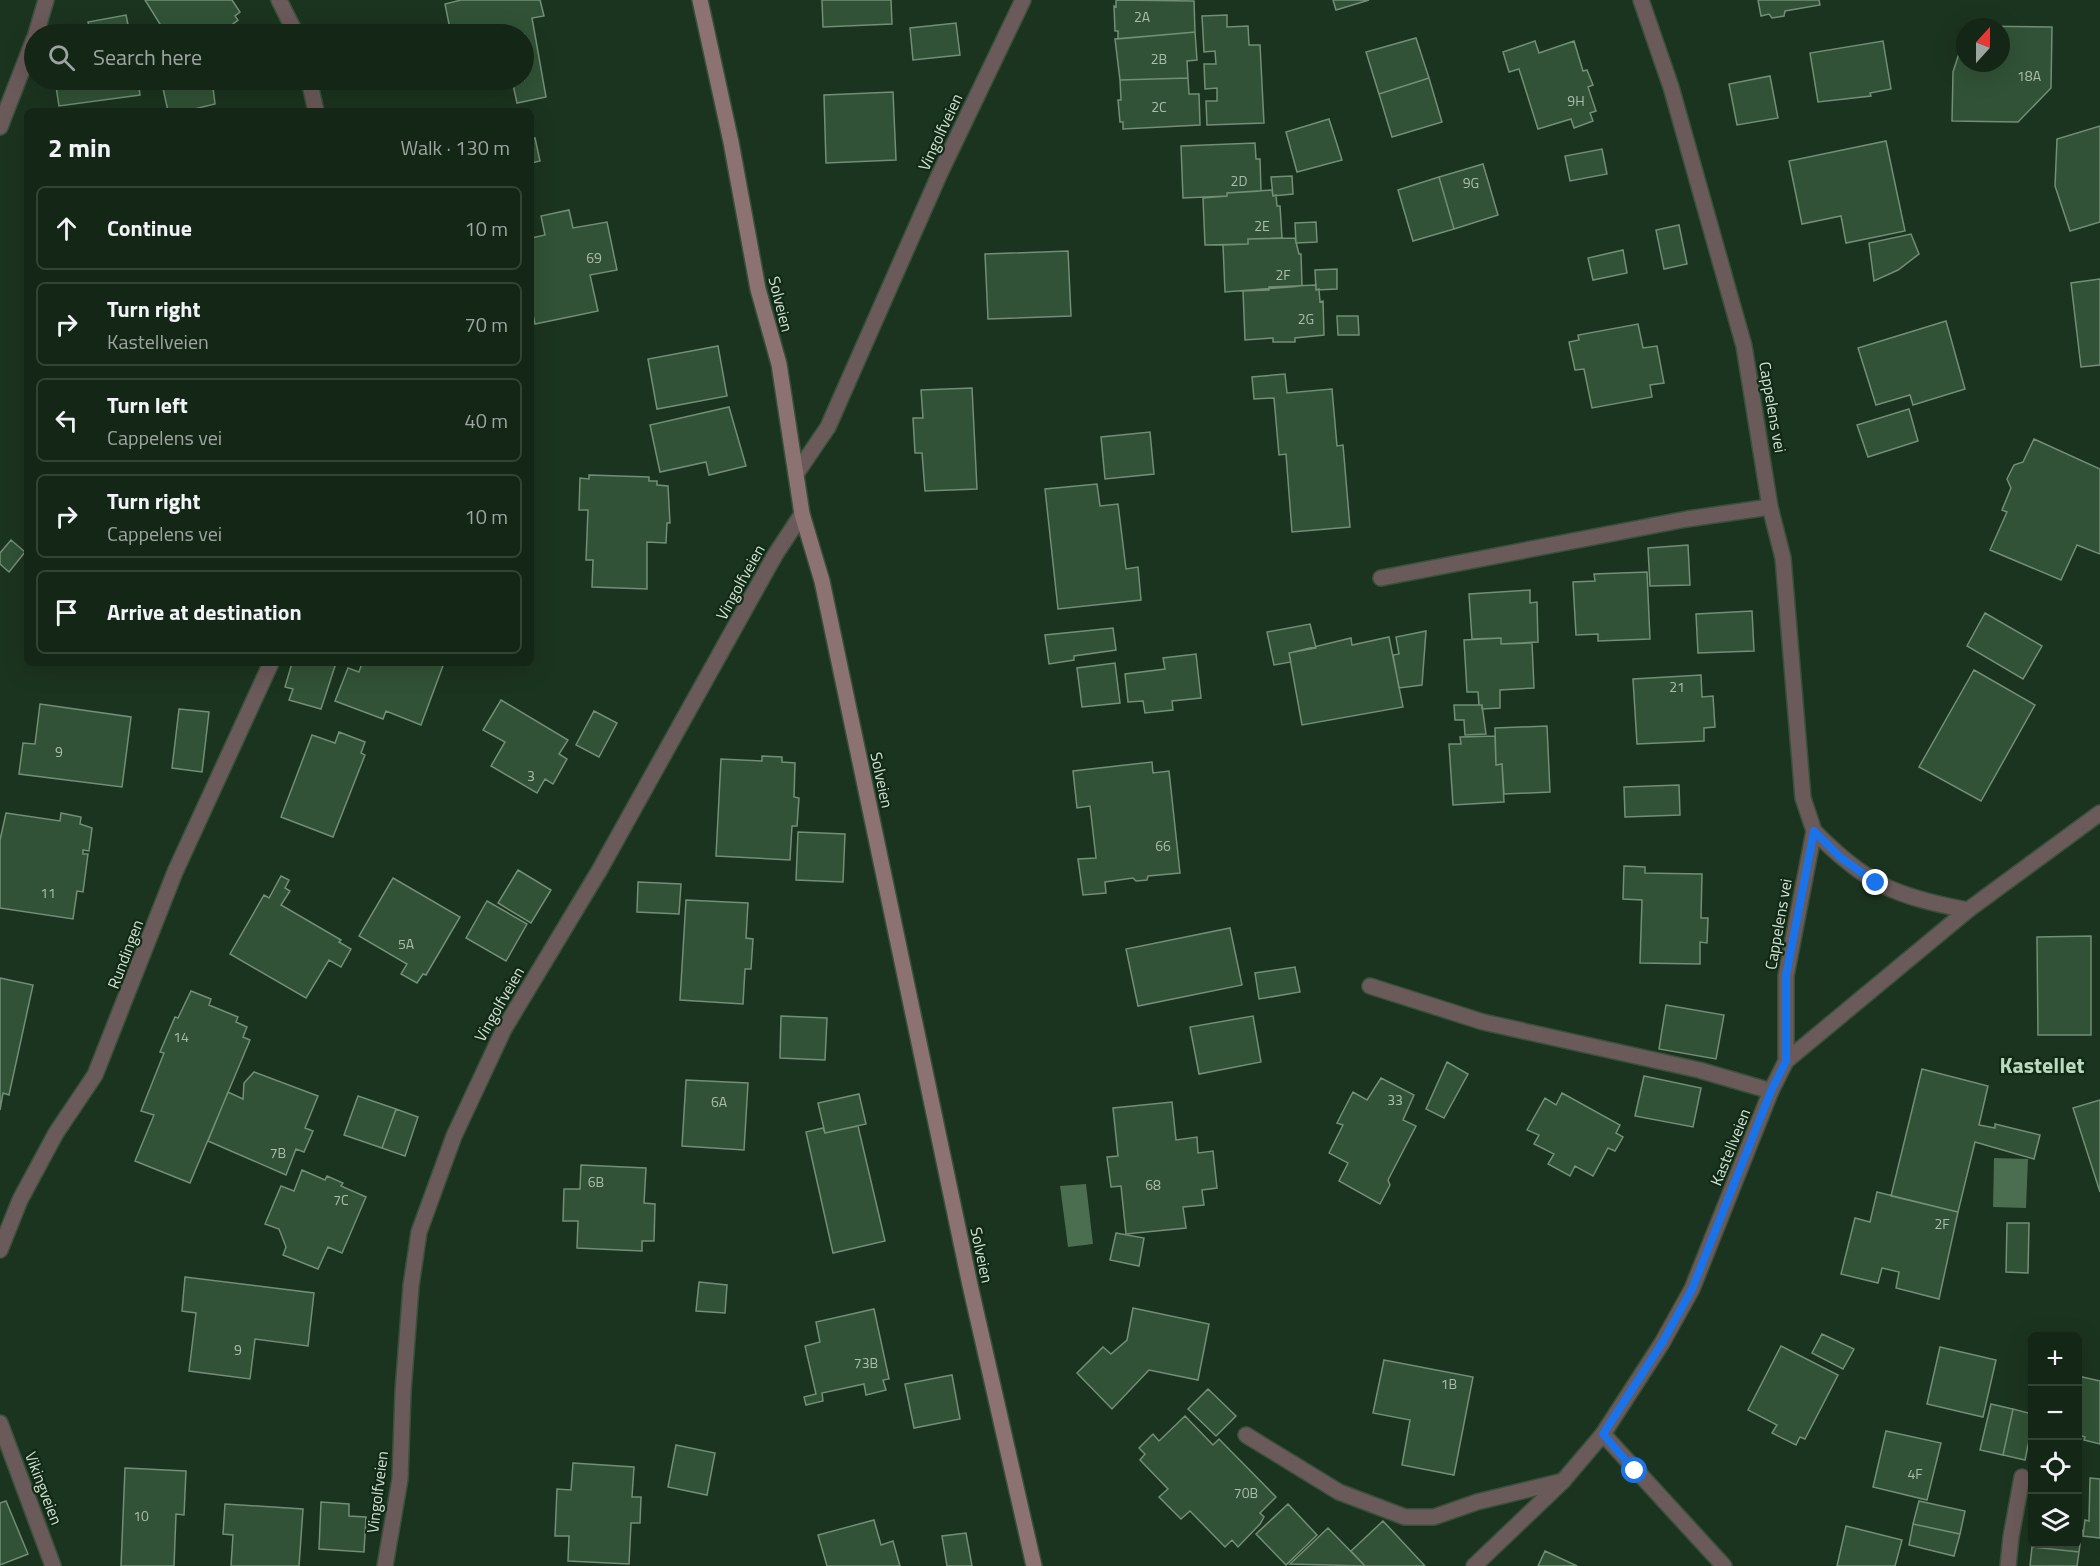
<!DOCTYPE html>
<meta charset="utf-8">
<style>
body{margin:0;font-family:"Titillium Web",sans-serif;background:#1d2f20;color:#f1f3f6}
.controls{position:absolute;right:18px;bottom:18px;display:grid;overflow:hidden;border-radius:9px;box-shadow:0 6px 24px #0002}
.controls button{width:54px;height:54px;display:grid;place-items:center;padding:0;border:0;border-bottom:2px solid #334436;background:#142717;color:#f1f3f6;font:30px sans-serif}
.compass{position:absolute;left:1956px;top:18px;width:54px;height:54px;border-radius:50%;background:#142717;box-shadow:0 6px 24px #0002;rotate:21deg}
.stop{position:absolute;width:18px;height:18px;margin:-14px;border:4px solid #1a73e8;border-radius:50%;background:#fff}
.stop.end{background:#1a73e8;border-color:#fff;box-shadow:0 2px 6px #0008}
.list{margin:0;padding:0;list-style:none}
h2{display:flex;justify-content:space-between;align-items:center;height:78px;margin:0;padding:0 24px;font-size:26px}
h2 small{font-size:20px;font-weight:400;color:#9da5a1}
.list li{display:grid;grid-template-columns:39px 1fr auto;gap:18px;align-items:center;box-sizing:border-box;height:84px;margin:0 12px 12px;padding:0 12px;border:2px solid #334436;border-radius:9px}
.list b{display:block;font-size:22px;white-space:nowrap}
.list p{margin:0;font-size:20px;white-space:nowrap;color:#9da5a1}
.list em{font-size:20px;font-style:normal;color:#9da5a1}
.icon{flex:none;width:33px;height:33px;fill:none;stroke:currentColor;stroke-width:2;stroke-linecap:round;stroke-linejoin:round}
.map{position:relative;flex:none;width:2100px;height:1566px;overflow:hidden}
.search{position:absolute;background:#142717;box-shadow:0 6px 24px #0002;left:24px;top:24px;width:510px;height:66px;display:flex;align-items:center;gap:15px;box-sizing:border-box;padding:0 21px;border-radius:33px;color:#9da5a1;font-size:22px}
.panel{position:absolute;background:#142717;box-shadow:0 6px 24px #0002;left:24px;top:108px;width:510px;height:558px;border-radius:9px}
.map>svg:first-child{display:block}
.water{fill:#4b6d50}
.building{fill:#315236;stroke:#728e76;stroke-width:1.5}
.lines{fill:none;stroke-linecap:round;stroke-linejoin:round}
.lane-casing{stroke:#38503c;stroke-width:18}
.street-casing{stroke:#38503c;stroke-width:18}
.secondary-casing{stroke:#38503c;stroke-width:18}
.lane{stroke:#6a5a59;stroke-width:15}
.street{stroke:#6a5a59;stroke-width:15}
.secondary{stroke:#8c7271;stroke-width:15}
.route{stroke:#1a73e8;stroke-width:8}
.labels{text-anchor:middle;stroke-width:4.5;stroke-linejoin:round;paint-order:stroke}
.number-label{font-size:14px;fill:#aabeac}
.street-label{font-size:16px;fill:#d3e2d4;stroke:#112a16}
.district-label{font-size:22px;font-weight:bold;fill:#bbd9be;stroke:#112a16}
</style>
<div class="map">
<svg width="2100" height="1566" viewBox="0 0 2100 1566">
<rect width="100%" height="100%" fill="#1b341f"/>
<path class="water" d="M1994,1158L2028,1159L2026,1208L1993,1207Z
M1086,1184L1093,1244L1068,1247L1060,1186Z"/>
<path class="building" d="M145,0H232L240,12L235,16L238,20L220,34H162L157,26L160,24Z
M461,0H540L544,16L532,18L546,97L517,103L512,80H524V34H451L445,4Z
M822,0H891L892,24L823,27Z
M1116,0L1194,1L1195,32L1118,39V31H1115L1114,6L1116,7Z
M1333,0H1369L1336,10Z
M1758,0H1819L1820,5L1785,11L1784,16L1772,18L1769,14L1761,16Z
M126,15L130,34H81L79,27L89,26L88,22Z
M1227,15V27L1248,26L1249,45H1260L1264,123L1207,125L1206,101H1217V88L1205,89L1204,64H1216L1215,51L1204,52L1202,16Z
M956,23L960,55L913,60L910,28Z
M1968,26L2052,27L2051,88L2018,122L1952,121L1953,72L1965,35V63H2001V27Z
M1195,32L1197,60L1187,61L1188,78L1120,80L1115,39Z
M1416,38L1429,78L1379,94L1366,52Z
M1535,41L1539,53L1574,41L1583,71L1587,70L1593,85L1588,87L1596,111L1590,113L1593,121L1574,128L1571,119L1538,129L1519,69L1509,72L1503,52Z
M1883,41L1891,89L1870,93L1871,96L1818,102L1810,53Z
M1770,76L1778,118L1737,125L1729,84Z
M1188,78L1189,94H1199L1200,125L1123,129V122H1120L1118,100H1121L1120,80Z
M1429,78L1442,122L1392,137L1379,94Z
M55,80H138L140,95L59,106Z
M181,80H212L215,104L186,111H168L162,84Z
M893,92L896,160L826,163L824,95Z
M1329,119L1342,160L1297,172L1286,132Z
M2100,126V222L2070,231L2055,186L2057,139Z
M535,138L540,161L531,163V139Z
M1886,141L1905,231L1846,243L1841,216L1802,224L1789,161Z
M1255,143L1256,159H1260L1261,191L1227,193V196L1183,198L1181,146Z
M1602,149L1607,174L1570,181L1565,156Z
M1483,164L1498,215L1454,229L1439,177Z
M1292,176L1293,194L1273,196L1271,177Z
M1439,177L1454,229L1413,241L1398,190Z
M1272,190L1273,196L1276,195L1277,206H1280L1282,238L1248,239V244L1205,245L1203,198L1227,196V193Z
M569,210L573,228L607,222L617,270L590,275L598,311L535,324L531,305V238L545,235L541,216Z
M1316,222L1317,242L1296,243L1295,223Z
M1679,225L1687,264L1664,269L1656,230Z
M1911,234L1919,254L1898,270L1874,281L1869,243Z
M1295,238L1299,254H1301L1302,286L1225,292L1223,245L1248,244V239Z
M1623,250L1627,273L1593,280L1588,258Z
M1068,251L1071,316L988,319L985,254Z
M1337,269V289L1316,290L1315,270Z
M2100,279V365L2081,367L2071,283Z
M1316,285V290L1319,289L1320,302L1323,301L1324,335L1295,338V342H1273V338L1245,340L1243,291L1269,290V287Z
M1337,316H1358L1359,335H1338Z
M1946,321L1965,389L1913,405L1910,395L1876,405L1858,348Z
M1638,324L1643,348L1657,346L1664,383L1650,385L1652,397L1592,408L1584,369L1575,370L1569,342L1579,340L1578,335Z
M718,346L727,396L657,409L648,359Z
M1285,374L1287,393L1332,389L1337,446L1343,445L1350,527L1292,532L1286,454L1279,455L1274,398L1254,399L1252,377Z
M972,388L977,489L925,491L922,453H915L913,418H923L921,390Z
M729,407L746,466L709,475L706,462L660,472L650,425Z
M1909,409L1918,441L1868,457L1857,425Z
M1150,432L1154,474L1105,479L1101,437Z
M2034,439L2100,469V554L2077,545L2061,580L1990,550L2007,512L2002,510L2011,488L2007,479L2014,465L2023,462Z
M589,475L649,477V481H657V485L668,486L670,523H667L666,543L647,542V589L592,587L593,560H586L588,510H579L580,478L589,479Z
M1097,484L1100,506L1118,504L1126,569L1138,567L1141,600L1058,609L1045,489Z
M11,540L25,552L9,572L0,564V553Z
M1688,545L1690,585L1650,586L1648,548Z
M1647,572L1650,639L1598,641V634L1576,635L1573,582L1595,581L1594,574Z
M1530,590V603L1537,602L1538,642L1501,644V638L1472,639L1469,594Z
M1752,611L1754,651L1698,653L1696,614Z
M1985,613L2042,646L2023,679L1967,646Z
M1310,624L1316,648L1289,653L1291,662L1274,665L1267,632Z
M1113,628L1116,650L1074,656V660L1049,664L1045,635Z
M1426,631L1422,685L1399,688L1393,655L1399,654L1396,637Z
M1389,637L1403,707L1302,725L1289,653L1351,638L1352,645Z
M1501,638V644L1532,643L1534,688L1500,690V708L1482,709V705H1479L1478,692H1467L1464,640Z
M1196,654L1201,698L1172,701L1173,710L1145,713L1143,701L1128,702L1125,674L1165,669L1163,658Z
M292,663H336L321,709L289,700L293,689L285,687Z
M362,663H444L421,725L386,711L383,719L335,701L348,668L359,672Z
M1115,663L1120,703L1082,707L1077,668Z
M1974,670L2035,705L1981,801L1919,767Z
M1701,675L1702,697L1713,696L1715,727L1704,728V741L1637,744L1633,679Z
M501,700L568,740L559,754L567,759L553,784L545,779L537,793L491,766L505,742L483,730Z
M40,704L131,717L122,787L19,774L23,743L35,744Z
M1454,705H1482L1486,734L1465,735L1464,720H1455Z
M179,709L209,712L202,772L172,768Z
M594,711L617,723L599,757L576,745Z
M1547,726L1550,792L1504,794L1502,764L1496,765L1495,728Z
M339,732L365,742L361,753L365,755L333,837L281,817L312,735L335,743Z
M1495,736L1496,765L1502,764L1504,802L1453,805L1449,744H1461L1460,737Z
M762,756L782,757V762L795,763L794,797L799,798L797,826H792L790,860L716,856L721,759L762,761Z
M1152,762L1153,773L1169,771L1180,873L1148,876L1147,880L1136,881L1133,878L1105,882L1106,893L1083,895L1078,859L1096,858L1090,806L1077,808L1073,771Z
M1679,785L1680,815L1625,817L1624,787Z
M6,813L60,821L61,813L81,817L80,824L92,828L89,851L83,850V854H88L83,892L77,891L73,919L0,908V840Z
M798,832L845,834L843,882L796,880Z
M1624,866L1645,867V873L1702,874L1701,918H1708L1707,943L1700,942V964L1640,963L1642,900L1623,899Z
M518,870L551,890L531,923L498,903Z
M281,876L289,880L285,888L290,891L281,905L341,940L339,942L351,949L341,967L329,960L306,998L230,954L264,895L269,898Z
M393,878L460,917L426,975L423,974L417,983L401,974L407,964L359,936Z
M638,882L681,884L679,914L637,912Z
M686,900L748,903L746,938L753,939L751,969H745L743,1004L680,1000Z
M487,901L527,924L506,961L466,938Z
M1230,928L1242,985L1138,1006L1126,949Z
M2091,936V1035H2038L2037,937Z
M1295,967L1300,992L1259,999L1255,973Z
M0,978L33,985L9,1095L3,1093L0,1110Z
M191,991L211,999L209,1005L238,1017L236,1022L247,1027L243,1037L250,1040L190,1183L135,1161L154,1115L141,1111L164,1053L160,1052L175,1017L178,1018Z
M1666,1005L1724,1015L1716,1059L1659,1049Z
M781,1016L827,1018L825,1060L780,1058Z
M1253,1016L1261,1062L1199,1074L1190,1027Z
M1447,1062L1468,1074L1444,1118L1426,1109Z
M1922,1069L1988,1086L1979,1125L1995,1128V1124L2040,1135L2034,1159L1975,1142L1958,1212L1891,1196Z
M254,1072L318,1096L305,1128L313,1131L304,1152L296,1149L286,1175L208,1141L228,1092L243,1099L244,1083Z
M1644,1076L1701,1088L1693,1127L1635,1116Z
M1381,1078L1414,1095L1403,1120L1416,1126L1388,1180L1390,1185L1380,1204L1339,1181L1348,1163L1329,1153L1343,1125L1337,1123L1353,1092L1367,1100Z
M686,1080L748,1083L744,1150L682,1146Z
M1562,1093L1620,1125L1616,1133L1623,1137L1615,1151L1608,1148L1593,1176L1575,1166L1570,1176L1548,1164L1554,1154L1534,1144L1539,1135L1527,1130L1545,1098L1556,1105Z
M859,1094L866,1124L825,1133L818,1103Z
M358,1096L396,1109L382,1148L344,1135Z
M2100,1100V1192L2073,1108Z
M1172,1102L1176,1140L1197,1137L1198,1153L1213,1151L1217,1188L1202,1190L1204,1205L1183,1207L1186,1228L1126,1234L1121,1186L1111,1187L1107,1157L1118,1156L1113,1108Z
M396,1109L418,1117L405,1156L382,1148Z
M858,1126L885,1241L833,1253L806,1132L823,1128L825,1133Z
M581,1165L646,1168L644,1203L655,1204L654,1241H642V1251L577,1248L578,1221H563L564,1189H580Z
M302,1170L325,1180L327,1176L343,1183L341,1186L366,1197L342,1253L328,1247L318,1269L283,1255L286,1247L279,1229L265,1224L281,1186L294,1191Z
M1877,1192L1958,1212L1939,1299L1896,1288L1899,1272L1882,1268L1878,1283L1841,1274L1855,1218L1870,1222Z
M2007,1223H2029L2028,1273L2006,1272Z
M1116,1233L1144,1238L1139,1266L1110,1260Z
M185,1277L314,1293L308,1346L255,1339L250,1379L189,1371L196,1313L182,1311Z
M699,1282L727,1285L725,1313L696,1311Z
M1133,1308L1209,1324L1198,1380L1149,1370L1112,1409L1077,1373L1103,1347L1111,1354L1127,1340Z
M874,1309L889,1379L883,1380L886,1390L866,1395L864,1384L822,1393L823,1401L806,1405L804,1397L816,1394L805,1346L820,1342L816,1322Z
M1822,1334L1854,1349L1843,1369L1812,1353Z
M1781,1346L1838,1375L1805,1439L1800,1437L1796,1445L1772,1433L1777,1425L1748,1410Z
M1940,1347L1996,1360L1983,1417L1927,1404Z
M1384,1360L1473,1377L1454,1475L1402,1465L1410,1420L1373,1413Z
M952,1375L960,1419L914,1428L905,1384Z
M2078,1376L2100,1381V1444L2084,1440L2085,1437L2078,1435Z
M1208,1389L1236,1416L1216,1436L1188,1409Z
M1991,1404L2013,1409L2003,1455L1980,1450Z
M2013,1409L2032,1414V1426L2025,1460L2003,1455Z
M1185,1416L1213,1445L1219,1439L1276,1497L1260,1513L1264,1517L1260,1524L1238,1547L1232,1540L1225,1547L1190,1511L1181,1519L1159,1497L1168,1489L1140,1460L1145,1454L1139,1448L1153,1434L1159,1441Z
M1886,1431L1941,1443L1927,1500L1873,1487Z
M676,1445L715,1453L707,1495L668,1487Z
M573,1463L634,1467L632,1497H641L640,1523H631L629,1564L568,1561L569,1536H555L557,1489L571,1490Z
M125,1468L186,1471L184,1515L176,1514L174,1566H121Z
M2090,1478L2100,1479V1538L2083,1536L2085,1520L2089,1521Z
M6,1501L28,1554L0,1565V1503Z
M1919,1501L1965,1511L1960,1534L1913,1524Z
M321,1502L349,1504V1516L366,1517L364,1552L319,1549Z
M225,1504L303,1509L299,1566H231L233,1535L223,1534Z
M1288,1504L1317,1535L1286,1565L1256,1534Z
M874,1520L881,1545L893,1541L900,1566H827L818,1535Z
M1383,1521L1425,1566H1365L1351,1551Z
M1913,1524L1960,1534L1954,1556L1909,1545Z
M1846,1526L1902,1540L1895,1566H1837Z
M1328,1528L1365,1566L1290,1564Z
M2078,1529L2082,1530L2079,1552L2032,1547L2033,1544H2078Z
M966,1533L972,1566H947L942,1536Z
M2032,1547L2079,1552L2077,1566H2030Z
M1545,1551L1577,1566H1538Z"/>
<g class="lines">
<g class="lane-casing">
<path id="lane" d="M1381,578L1687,519L1770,507
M1370,986L1483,1022L1699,1070L1771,1091
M1603,1434L1724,1566
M1246,1435L1339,1492L1405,1517H1434L1477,1502L1563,1481
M2008,1566L2011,1537L2022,1477"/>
</g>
<g class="street-casing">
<path id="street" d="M279,0L296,34
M1641,0L1671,87L1744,346L1770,507L1783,558L1803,798L1814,831L1786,976V1061
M36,34L46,0
M309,80L316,111
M0,127L34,39
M796,474L828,427L940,173L1023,0
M1814,831C1866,884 1896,897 1968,910
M0,1250L20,1200L56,1133L95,1075L175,872L271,663
M0,1423L53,1566
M385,1566L400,1479L403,1392L411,1286L419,1232L454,1136L504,1029L599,871L775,555L802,514
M1474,1566L1563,1481L1603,1434L1662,1343L1692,1289L1771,1091L1786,1061L1968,910L2100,813"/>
</g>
<g class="secondary-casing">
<path id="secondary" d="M700,0L731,142L758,289L779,364L802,514L822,581L970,1285L1034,1566"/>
</g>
<use href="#lane" class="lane"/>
<use href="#street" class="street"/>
<use href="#secondary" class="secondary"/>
</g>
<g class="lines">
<path class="route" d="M1635,1471L1603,1434L1662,1343L1692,1289L1771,1091L1786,1061V976L1814,831L1840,857L1876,883"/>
</g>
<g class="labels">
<g class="number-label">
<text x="1142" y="22">2A</text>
<text x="1159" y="64">2B</text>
<text x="2029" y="81">18A</text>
<text x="1576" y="106">9H</text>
<text x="1159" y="112">2C</text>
<text x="1239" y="186">2D</text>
<text x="1471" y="188">9G</text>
<text x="1262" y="231">2E</text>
<text x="594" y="263">69</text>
<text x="1283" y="280">2F</text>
<text x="1306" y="324">2G</text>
<text x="1677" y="692">21</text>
<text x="59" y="757">9</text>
<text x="531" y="781">3</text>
<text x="1163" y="851">66</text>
<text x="48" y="898">11</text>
<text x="406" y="949">5A</text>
<text x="181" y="1042">14</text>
<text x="1395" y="1105">33</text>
<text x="719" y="1107">6A</text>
<text x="278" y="1158">7B</text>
<text x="596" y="1187">6B</text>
<text x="1153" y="1190">68</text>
<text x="341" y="1205">7C</text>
<text x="1942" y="1229">2F</text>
<text x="238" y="1355">9</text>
<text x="866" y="1368">73B</text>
<text x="1449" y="1389">1B</text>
<text x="1915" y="1479">4F</text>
<text x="1246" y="1498">70B</text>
<text x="141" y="1521">10</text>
</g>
<g class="street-label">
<text transform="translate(940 132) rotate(-65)" y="6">Vingolfveien</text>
<text transform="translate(781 304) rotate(76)" y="6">Solveien</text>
<text transform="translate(1773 407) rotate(80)" y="6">Cappelens vei</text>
<text transform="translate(740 582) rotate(-61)" y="6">Vingolfveien</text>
<text transform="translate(882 780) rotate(78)" y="6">Solveien</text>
<text transform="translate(1778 924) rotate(-80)" y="6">Cappelens vei</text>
<text transform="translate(125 954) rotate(-69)" y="6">Rundingen</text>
<text transform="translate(499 1004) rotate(-60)" y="6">Vingolfveien</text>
<text transform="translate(1730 1147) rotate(-68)" y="6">Kastellveien</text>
<text transform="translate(982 1255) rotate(78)" y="6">Solveien</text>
<text transform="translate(44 1488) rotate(69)" y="6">Vikingveien</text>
<text transform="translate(377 1492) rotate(-83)" y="6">Vingolfveien</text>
</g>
<g class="district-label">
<text x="2042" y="1073">Kastellet</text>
</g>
</g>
</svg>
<div class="controls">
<button>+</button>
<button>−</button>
<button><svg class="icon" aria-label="locate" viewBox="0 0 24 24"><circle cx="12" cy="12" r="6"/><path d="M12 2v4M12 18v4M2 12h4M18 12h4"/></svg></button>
<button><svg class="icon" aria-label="layers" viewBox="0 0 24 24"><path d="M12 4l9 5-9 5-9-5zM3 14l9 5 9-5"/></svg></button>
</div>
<svg class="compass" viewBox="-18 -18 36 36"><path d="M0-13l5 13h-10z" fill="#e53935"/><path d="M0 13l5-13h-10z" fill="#9da5a1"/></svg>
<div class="stop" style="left:1635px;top:1471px"></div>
<div class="stop end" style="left:1876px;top:883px"></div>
<div class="search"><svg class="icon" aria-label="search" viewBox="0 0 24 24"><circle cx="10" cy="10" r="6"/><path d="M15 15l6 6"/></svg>Search here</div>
<section class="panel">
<h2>2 min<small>Walk · 130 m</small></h2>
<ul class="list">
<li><svg class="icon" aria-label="ahead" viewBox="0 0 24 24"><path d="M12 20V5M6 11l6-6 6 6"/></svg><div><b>Continue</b></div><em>10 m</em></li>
<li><svg class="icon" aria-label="right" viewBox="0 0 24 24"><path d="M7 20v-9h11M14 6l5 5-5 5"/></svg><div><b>Turn right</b><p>Kastellveien</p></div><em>70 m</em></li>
<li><svg class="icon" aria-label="left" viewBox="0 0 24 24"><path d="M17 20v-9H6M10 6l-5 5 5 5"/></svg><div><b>Turn left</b><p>Cappelens vei</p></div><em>40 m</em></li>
<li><svg class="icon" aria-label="right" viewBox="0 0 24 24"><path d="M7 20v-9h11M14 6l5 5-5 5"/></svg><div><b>Turn right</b><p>Cappelens vei</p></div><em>10 m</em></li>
<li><svg class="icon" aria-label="arrive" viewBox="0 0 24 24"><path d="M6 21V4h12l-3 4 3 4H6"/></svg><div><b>Arrive at destination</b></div></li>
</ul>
</section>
</div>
